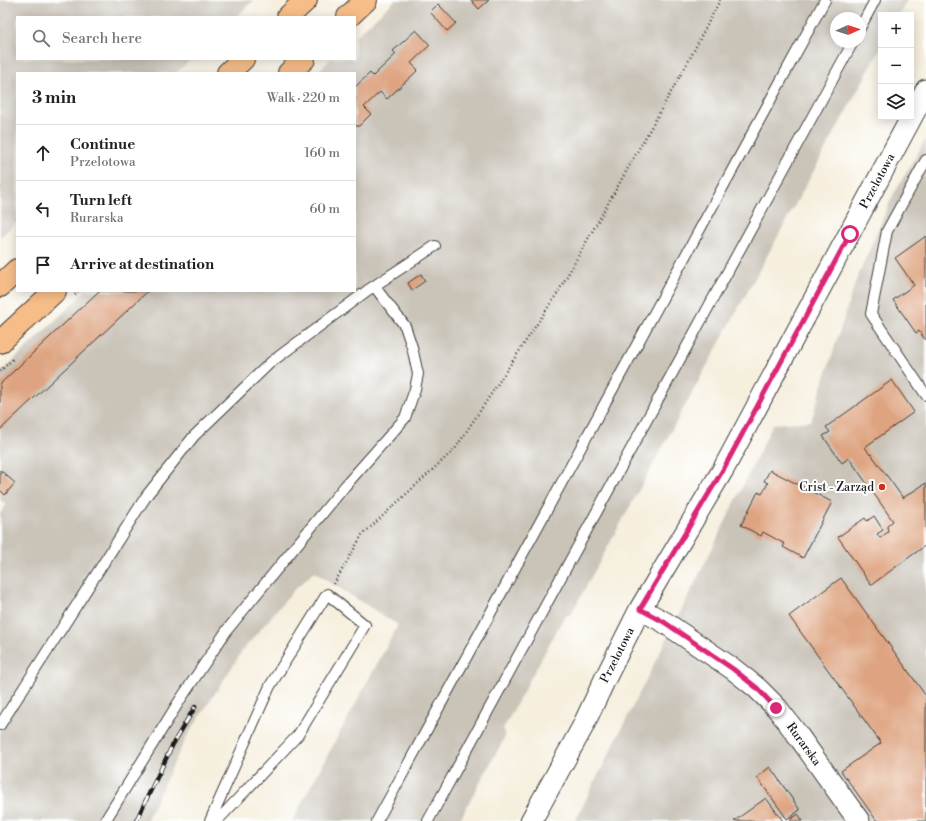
<!DOCTYPE html>
<meta charset="utf-8">
<style>
body{margin:0;font-family:"Libre Bodoni",serif;background:#f2f2f2;color:#202124}
.controls{position:absolute;right:12px;top:12px;display:grid;overflow:hidden;border-radius:0px;box-shadow:0 2px 10px #0003}
.controls button{width:36px;height:36px;display:grid;place-items:center;padding:0;border:0;border-bottom:1px solid #e0e0e0;background:#fff;color:#202124;font:20px sans-serif}
.compass{position:absolute;left:830px;top:12px;width:36px;height:36px;border-radius:50%;background:#fff;box-shadow:0 2px 10px #0003;rotate:87deg}
.stop{position:absolute;width:12px;height:12px;margin:-9px;border:3px solid #db2777;border-radius:50%;background:#fff}
.stop.end{background:#db2777;border-color:#fff;box-shadow:0 1px 4px #0008}
.list{margin:0;padding:0;list-style:none}
h2{display:flex;justify-content:space-between;align-items:center;height:52px;margin:0;padding:0 16px;font-size:17px}
h2 small{font-size:13px;font-weight:400;color:#757577}
.list li{display:grid;grid-template-columns:26px 1fr auto;gap:12px;align-items:center;box-sizing:border-box;height:56px;padding:0 16px;border-top:1px solid #e0e0e0}
.list b{display:block;font-size:15px;white-space:nowrap}
.list p{margin:0;font-size:13px;white-space:nowrap;color:#757577}
.list em{font-size:13px;font-style:normal;color:#757577}
.icon{flex:none;width:22px;height:22px;fill:none;stroke:currentColor;stroke-width:2;stroke-linecap:round;stroke-linejoin:round}
.map{position:relative;flex:none;width:926px;height:821px;overflow:hidden}
.search{position:absolute;background:#fff;box-shadow:0 2px 10px #0003;left:16px;top:16px;width:340px;height:44px;display:flex;align-items:center;gap:10px;box-sizing:border-box;padding:0 14px;border-radius:0px;color:#757577;font-size:15px}
.panel{position:absolute;background:#fff;box-shadow:0 2px 10px #0003;left:16px;top:72px;width:340px;height:220px;border-radius:0px}
.map>svg:first-child{display:block}
.industrial{fill:#c9c3b8;fill-rule:evenodd}
.building{fill:#dea481}
.lines{fill:none;stroke-linecap:round;stroke-linejoin:round}
.service-casing{stroke:#3d3c39;stroke-width:12}
.minor-casing{stroke:#3d3c39;stroke-width:23}
.trunk-casing{stroke:#3d3c39;stroke-width:24}
.path{stroke:#3d3c39;stroke-width:2.5;stroke-dasharray:1 3;stroke-linecap:butt}
.service{stroke:#fff;stroke-width:10}
.minor{stroke:#fff;stroke-width:21}
.trunk{stroke:#f7bd88;stroke-width:22}
.rail-casing{stroke:#1c1c1c;stroke-width:4.5}
.rail{stroke:#fff;stroke-width:3;stroke-dasharray:9;stroke-linecap:butt}
.route{stroke:#db2777;stroke-width:5}
.poi-dot{fill:#c8321e;stroke:#fff;stroke-width:1.5}
.labels{text-anchor:middle;stroke-width:4;stroke-linejoin:round;paint-order:stroke}
.street-label{font-size:12px;fill:#1c1c1c;stroke:#fff}
.poi-label{font-size:12px;fill:#1c1c1c;stroke:#fff;text-anchor:end}
</style>
<div class="map">
<svg width="926" height="821" viewBox="0 0 926 821">
<rect width="100%" height="100%" fill="#fff"/>
<filter id="ink" filterUnits="userSpaceOnUse"><feTurbulence type="fractalNoise" baseFrequency=".025" numOctaves="2"/><feDisplacementMap in="SourceGraphic" scale="8" xChannelSelector="R" yChannelSelector="G"/><feConvolveMatrix kernelMatrix="1 2 1 2 8 2 1 2 1" color-interpolation-filters="sRGB"/></filter>
<filter id="wash" filterUnits="userSpaceOnUse"><feTurbulence type="fractalNoise" baseFrequency=".012" numOctaves="4" result="noise"/><feDisplacementMap in="SourceGraphic" scale="16" xChannelSelector="R" yChannelSelector="G"/><feGaussianBlur stdDeviation="0.9" result="paint"/><feColorMatrix in="noise" values="0 0 0 0 0 0 0 0 0 0 0 0 0 0 0 0 0 1.4 0 .05"/><feComposite in="paint" operator="in"/></filter>
<g filter="url(#wash)">
<rect width="100%" height="100%" fill="#f6efde"/>
<path class="industrial" d="M0,0H254L236,17H17V59H191L176,73H17V222L0,237Z
M395,0H907L899,15H881V48L571,614L564,617L503,729L505,737L459,821H292L398,625L314,572L293,591L243,650L186,738L146,821H0V514L6,505L0,499V373L86,291H355V73H316L331,59H355V37ZM836,18H860V42H836Z
M926,139V821H575L711,551L773,424L811,421L855,283L892,197Z"/>
<g id="blocks">
<path class="building" d="M471,0H489L479,9Z
M438,4L456,23L447,31L430,12Z
M416,30L430,45L411,63L418,70L387,99L380,92L364,107L371,114L359,126H355V87L370,73L373,76L396,54L393,51Z
M926,236V341L919,331L916,333L893,300L914,285L895,258Z
M421,274L425,281L412,290L408,283Z
M99,291H148L0,430V384Z
M892,380L914,412L865,447L870,455L871,454L903,498L926,483V545L871,585L838,537L865,518L867,521L874,516L883,530L877,534L880,538L888,532L887,526L893,521L849,458L842,463L823,436L830,432L826,427Z
M0,470L15,483L5,495L0,490Z
M770,470L832,502L803,558L783,547L785,544L763,532L761,536L741,525L758,492L762,494L768,483L764,481Z
M841,578L926,696V821H877L841,771L881,743L789,616Z
M770,767L800,810L787,819L757,777Z
M766,798L783,821H734Z
M798,814L803,821H789Z"/>
</g>
</g>
<g filter="url(#ink)">
<use href="#blocks" fill-opacity="0" stroke="#3d3c39" stroke-width="1"/>
<g class="lines">
<g class="service-casing">
<path id="service" d="M860,28L875,0
M926,160L887,231L871,314L926,395
M0,725L147,495L194,436L270,363L368,290L435,246
M105,821L180,700L227,630L345,486L405,418L415,389L418,374L412,347L405,326L374,286
M210,821L270,686L327,594L365,625L298,735L217,821
M377,821L825,0
M428,821L853,42"/>
</g>
<g class="minor-casing">
<path id="minor" d="M640,609L664,622L733,669L757,688L777,708L797,734L859,821
M531,821L582,728L606,677L640,609L724,468L926,90"/>
</g>
<g class="trunk-casing">
<path id="trunk" d="M288,17L306,0
M348,17L366,0
M228,73L243,59
M289,73L304,59
M0,286L17,270
M0,342L55,291"/>
</g>
<path class="path" d="M75,295L78,291
M0,371L14,358
M334,584L362,535L455,449L558,292L688,62L720,0"/>
<use href="#service" class="service"/>
<use href="#minor" class="minor"/>
<use href="#trunk" class="trunk"/>
<g class="rail-casing">
<path id="rail" d="M136,821L173,744L195,707"/>
</g>
<use href="#rail" class="rail"/>
</g>
</g>
<g class="lines" filter="url(#ink)">
<path class="route" d="M776,708L757,688L733,669L664,622L640,609L724,468L850,234"/>
</g>
<circle class="poi-dot" cx="882" cy="487" r="4"/>
<g class="labels">
<g class="street-label">
<text transform="translate(877 181) rotate(-62)" y="4">Przelotowa</text>
<text transform="translate(617 655) rotate(-63)" y="4">Przelotowa</text>
<text transform="translate(804 744) rotate(54)" y="4">Rurarska</text>
</g>
<g class="poi-label">
<text x="874" y="491">Crist - Zarząd</text>
</g>
</g>
</svg>
<div class="controls">
<button>+</button>
<button>−</button>
<button><svg class="icon" aria-label="layers" viewBox="0 0 24 24"><path d="M12 4l9 5-9 5-9-5zM3 14l9 5 9-5"/></svg></button>
</div>
<svg class="compass" viewBox="-18 -18 36 36"><path d="M0-13l5 13h-10z" fill="#e53935"/><path d="M0 13l5-13h-10z" fill="#757577"/></svg>
<div class="stop" style="left:850px;top:234px"></div>
<div class="stop end" style="left:776px;top:708px"></div>
<div class="search"><svg class="icon" aria-label="search" viewBox="0 0 24 24"><circle cx="10" cy="10" r="6"/><path d="M15 15l6 6"/></svg>Search here</div>
<section class="panel">
<h2>3 min<small>Walk · 220 m</small></h2>
<ul class="list">
<li><svg class="icon" aria-label="ahead" viewBox="0 0 24 24"><path d="M12 20V5M6 11l6-6 6 6"/></svg><div><b>Continue</b><p>Przelotowa</p></div><em>160 m</em></li>
<li><svg class="icon" aria-label="left" viewBox="0 0 24 24"><path d="M17 20v-9H6M10 6l-5 5 5 5"/></svg><div><b>Turn left</b><p>Rurarska</p></div><em>60 m</em></li>
<li><svg class="icon" aria-label="arrive" viewBox="0 0 24 24"><path d="M6 21V4h12l-3 4 3 4H6"/></svg><div><b>Arrive at destination</b></div></li>
</ul>
</section>
</div>
